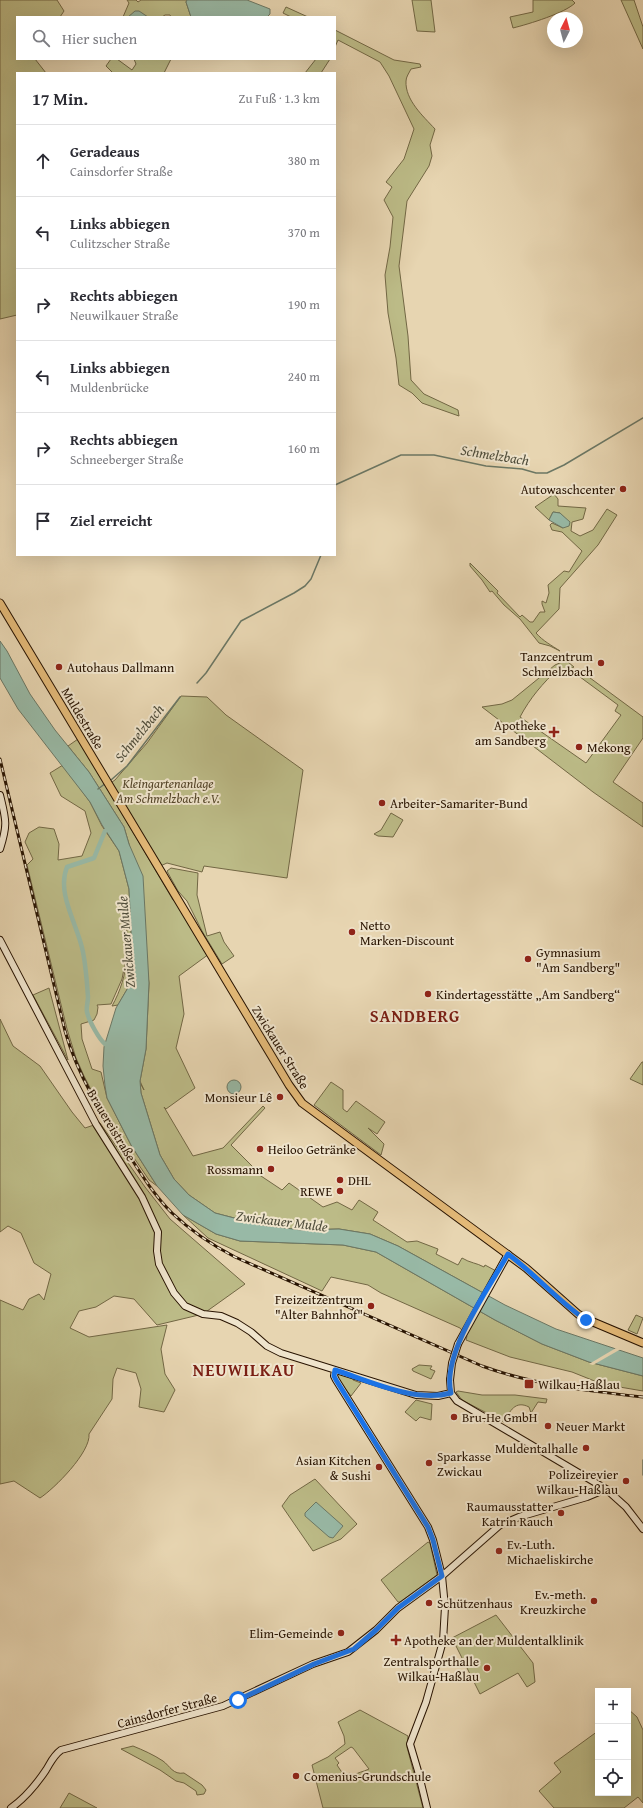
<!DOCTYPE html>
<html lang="de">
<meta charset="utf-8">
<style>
body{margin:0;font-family:"Gentium Book Plus",serif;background:#f7f7f7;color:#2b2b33}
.controls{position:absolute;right:12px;bottom:12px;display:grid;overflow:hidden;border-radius:0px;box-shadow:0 4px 16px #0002}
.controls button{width:36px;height:36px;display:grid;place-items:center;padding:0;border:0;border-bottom:1px solid #e1e1e2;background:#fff;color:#2b2b33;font:20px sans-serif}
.compass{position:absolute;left:547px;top:12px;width:36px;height:36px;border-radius:50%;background:#fff;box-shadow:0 4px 16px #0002;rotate:6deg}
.stop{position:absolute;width:12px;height:12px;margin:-9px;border:3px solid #1a73e8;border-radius:50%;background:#fff}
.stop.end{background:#1a73e8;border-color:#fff;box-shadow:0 1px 4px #0008}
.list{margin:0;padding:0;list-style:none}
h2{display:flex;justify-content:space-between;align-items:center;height:52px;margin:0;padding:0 16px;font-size:17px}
h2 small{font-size:13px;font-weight:400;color:#7c7c81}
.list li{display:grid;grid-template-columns:26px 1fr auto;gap:12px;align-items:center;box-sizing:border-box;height:72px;padding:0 16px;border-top:1px solid #e1e1e2}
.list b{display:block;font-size:15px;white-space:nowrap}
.list p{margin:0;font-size:13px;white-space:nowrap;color:#7c7c81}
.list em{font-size:13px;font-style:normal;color:#7c7c81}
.icon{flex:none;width:22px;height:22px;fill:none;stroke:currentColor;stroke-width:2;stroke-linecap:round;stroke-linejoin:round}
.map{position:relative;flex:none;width:643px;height:1808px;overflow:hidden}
.search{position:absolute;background:#fff;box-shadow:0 4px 16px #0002;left:16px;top:16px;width:320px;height:44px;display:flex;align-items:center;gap:10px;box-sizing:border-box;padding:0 14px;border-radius:0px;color:#7c7c81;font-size:15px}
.panel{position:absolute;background:#fff;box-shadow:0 4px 16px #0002;left:16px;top:72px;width:320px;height:484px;border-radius:0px}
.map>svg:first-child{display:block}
.green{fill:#bcbb87;stroke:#726744;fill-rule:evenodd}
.water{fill:#98b9a6;stroke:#6b7764}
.pier{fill:#e7d5b1}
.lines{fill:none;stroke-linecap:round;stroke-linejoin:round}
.stream{stroke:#6b7764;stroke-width:1.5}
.canal{stroke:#98b9a6;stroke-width:4.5}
.secondary-casing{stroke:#281301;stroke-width:8}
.primary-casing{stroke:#281301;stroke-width:9}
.secondary{stroke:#efe4cc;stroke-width:6}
.primary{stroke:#e4ba78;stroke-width:7}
.rail-casing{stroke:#281301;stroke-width:3}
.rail{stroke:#efe4cc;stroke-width:1.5;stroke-dasharray:4.5;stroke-linecap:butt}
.secondary-bridge-casing{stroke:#281301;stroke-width:8;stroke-linecap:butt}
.secondary-bridge{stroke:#efe4cc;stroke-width:6}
.route{stroke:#1a73e8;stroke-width:5}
.poi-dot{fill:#8f2418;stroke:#efe4cc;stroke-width:1.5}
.labels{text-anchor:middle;stroke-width:4;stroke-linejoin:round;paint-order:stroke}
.poi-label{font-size:13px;fill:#281301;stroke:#efe4cc;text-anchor:start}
.street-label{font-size:13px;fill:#281301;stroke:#efe4cc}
.park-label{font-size:13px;font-style:italic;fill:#544529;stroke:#efe4cc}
.water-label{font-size:14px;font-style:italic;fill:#4f4d3b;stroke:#efe4cc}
.district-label{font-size:17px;font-weight:bold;letter-spacing:1px;fill:#7a1f14;stroke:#efe4cc}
</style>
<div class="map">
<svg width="643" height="1808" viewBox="0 0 643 1808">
<rect width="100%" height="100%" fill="#e7d5b1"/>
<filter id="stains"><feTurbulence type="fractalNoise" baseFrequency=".005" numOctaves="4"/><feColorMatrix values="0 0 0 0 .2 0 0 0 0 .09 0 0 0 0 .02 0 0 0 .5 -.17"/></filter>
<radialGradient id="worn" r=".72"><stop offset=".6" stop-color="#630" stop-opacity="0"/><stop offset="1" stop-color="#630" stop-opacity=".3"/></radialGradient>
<path class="green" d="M0,0H57L64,11L60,17H17V59H35L46,73H17V315L0,319Z
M127,0H136L138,2L141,0H187L186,2L191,17H171L170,15H165L162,17H123L129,3Z
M412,0H431L435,32L417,31Z
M533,0H572L575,3C565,13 529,24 513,28L510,17L533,12Z
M621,0H634L643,27V49Z
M286,7L308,17H291L283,13Z
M335,30L394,60L420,64L421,67L411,69C409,73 406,77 406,81C405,100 423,116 435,129L430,145L432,156L429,166L407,201L399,266L408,336L411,380L424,394L458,410L459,416L422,403L412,393L399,385L396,358L388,313L385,275L390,247L393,217L384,200L392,187L386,182L404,159L414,129L389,76L380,62L338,40L335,47Z
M111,59H117L132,70L136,64L134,59H171L164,73H113L106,66Z
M316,59H330L321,73H305Z
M554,494L558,499V506L586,508L583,519L572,522L571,531L580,536L593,530L607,509L617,515L598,545L560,588L559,609L536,633C543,641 551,645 560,651L550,646L539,643L520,619L504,605L492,591L490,592L482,580L470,566V563L498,591L497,593L520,617L522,615L530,622H533L540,612H545L542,604V601L546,603L549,593L548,585L564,571L569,572L582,551L562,532L552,530L550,525L552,523L563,528L569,522L560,513L553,512L549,520L535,507Z
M562,662H568L574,667L570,669H558C543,683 530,698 520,717L586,763L621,715L615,711L618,705L576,674L582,672L643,717V738L613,782L643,803V827L593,792L482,707L502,704L512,700L555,665Z
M181,696L207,697L226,715L303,770L287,878L204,866L202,872L167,863L158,867L109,784L115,780L147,743Z
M78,739L173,900L179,905L209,954L179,976L184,1014L176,1048L195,1088L166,1109L164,1107L193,1156L223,1148L263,1106L265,1108L231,1145L253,1167L255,1172L282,1190L289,1183L323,1207L337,1202L352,1210L359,1200L378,1212L373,1220L407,1242L417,1241L438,1249L436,1254L458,1265L462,1258C470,1263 477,1263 484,1267L485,1265L498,1272L485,1294L398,1246L370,1234L339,1229L301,1230L261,1225L215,1213L189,1195L174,1179L160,1155L141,1093L140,1083L144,1090L140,1081L146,1049L149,983L129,844L124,827L89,772L68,746Z
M63,765L90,802L102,826L119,851L129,889L132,951L129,986L118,1005L112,1006C129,976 131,942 123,908L126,956L124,969L122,979L111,1004L97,1005L98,1007L97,1014L94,1020L81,1024L82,1039L92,1069L101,1072L107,1098L131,1145L157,1186L149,1180L102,1111L84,1076L76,1058L67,1029L27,865L33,859L25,842L29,833L39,827L54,829L59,844L58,860L82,856L91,833L85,811L61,796L50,773Z
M391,813L403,820L393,837L378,836L374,834L381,830Z
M171,868L198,873L197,895L207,936L220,932L224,942L234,956L222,964L202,931L187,901L178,891L168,873L167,871Z
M49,988L68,1060L33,995Z
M0,1019L13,1046L40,1066L72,1112L85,1128L100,1123L145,1187L170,1219L245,1284L203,1314L157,1325L134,1299L114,1296L96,1307L79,1311L70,1328L89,1337L167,1325L161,1349L165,1374L175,1390L164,1412L139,1407L141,1389L136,1373L117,1368L113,1379L112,1399L89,1434C91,1452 54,1489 40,1498L14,1481L0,1484V1300L23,1310L29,1299L39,1294L44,1300L51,1274L34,1263L21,1233L8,1226L0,1232Z
M642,1062H643V1085L630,1079Z
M331,1082L343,1090V1109L347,1112L356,1101L385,1122L377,1134L368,1128L384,1144L381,1155L314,1105Z
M183,1215L216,1234L240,1241L343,1245L376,1252L495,1320L542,1344L589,1362L643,1376V1391L602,1384L572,1372L510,1357L466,1340L467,1336L460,1328L381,1293L368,1285L331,1277L322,1291L208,1238Z
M636,1315L643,1318L637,1334L628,1330Z
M419,1365L432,1366L430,1369L435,1371L431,1379L413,1371L412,1369Z
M339,1374L353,1377V1380L361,1383L351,1396L338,1379L337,1375Z
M458,1391L482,1395H515L547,1399L546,1403L538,1402L531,1413L529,1407C515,1400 510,1411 504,1422L462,1400L456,1392Z
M416,1400L432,1404L431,1420L420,1417L416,1421L405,1412Z
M315,1479L357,1524L341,1539L313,1551L282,1506L290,1495Z
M428,1542L430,1543L437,1575L400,1602H398L381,1580Z
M496,1615L533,1663L535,1682L527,1687L518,1673L480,1694L452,1638Z
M628,1709L637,1717L643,1730V1803L638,1797L624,1808H554L539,1791L561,1772L554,1763L598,1731V1793H628Z
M360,1710L408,1736L407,1747L423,1808H323L312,1765L328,1757L345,1744L344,1736L338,1722ZM351,1747L353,1748L369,1769C363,1772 358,1772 353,1776L350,1773L345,1777L337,1765L339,1763L335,1758Z
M133,1746C143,1750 154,1755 163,1761C170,1766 173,1775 184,1773L202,1785L206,1790L204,1794L197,1795L196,1791L184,1783L176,1781L160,1770L121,1749Z
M69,1793L97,1808H60Z"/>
<path class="water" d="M187,0H247L270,9V14L267,17H191L186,2Z
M135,11H139L148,17H128Z
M553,512L560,513L570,522L569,526L563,528L549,520Z
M0,641L7,651L30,694L55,730L89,772L124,827L129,844L143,876L149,983L146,1049L140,1081L141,1093L160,1155L174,1179L189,1195L215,1213L261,1225L301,1230L339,1229L370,1234L398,1246L505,1305L556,1329L643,1358V1376L589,1362L542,1344L495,1320L376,1252L343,1245L240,1241L216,1234L183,1215L157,1186L131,1145L107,1098L105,1086L103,1066L104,1047L116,1008L129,986L132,951L129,889L119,851L102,825L90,802L18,709L0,678Z
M227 1087a7 7 0 1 1 14 0a7 7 0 1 1-14 0Z
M316,1502L343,1526L333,1538L329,1537L305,1516V1513Z"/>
<path class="pier" d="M616,1348L621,1349L593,1365L589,1364Z"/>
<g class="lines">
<path class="stream" d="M335,485L401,455H434L486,466L522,469L536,473H547L564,465L643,418
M197,683L206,673L241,621L294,593L305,586L311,579L321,555
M111,780L127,766L180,697
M98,789L106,783
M643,1460V1475"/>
<path class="canal" d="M105,1044C99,1039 89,1021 87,1012C86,1008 88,1002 88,997C87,982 86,967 83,952C78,925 56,894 67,867L94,858L105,831"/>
<g class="secondary-casing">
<path id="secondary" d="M0,795C6,820 8,824 0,849
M0,940L96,1124L142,1197L158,1232L157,1251L159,1264L174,1293L185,1306L203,1314L221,1316L237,1323L251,1332L267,1346L281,1353L416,1395L438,1396L451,1393
M458,1344L508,1254
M335,1370L334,1376L336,1380L428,1527L433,1540L442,1576L445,1607L443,1641L426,1702L410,1744L418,1771L427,1808
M450,1380L451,1393L457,1401L606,1489L626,1507L643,1529
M11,1808C25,1798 36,1785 46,1770C51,1762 53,1756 61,1750L223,1706L313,1664L348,1652L376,1630L398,1608L442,1576L500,1525L519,1517L587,1497L606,1489"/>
</g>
<g class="primary-casing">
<path id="primary" d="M0,603L289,1085L302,1103L526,1268L578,1314L586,1319L643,1343"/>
</g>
<use href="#secondary" class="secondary"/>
<use href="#primary" class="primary"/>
<g class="rail-casing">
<path id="rail" d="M0,759L65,1031C78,1076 101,1113 127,1152C141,1174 154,1195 172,1213C191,1231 212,1245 235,1257L482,1366C534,1385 588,1391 643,1397"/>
</g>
<use href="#rail" class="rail"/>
<g class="secondary-bridge-casing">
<path id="secondary-bridge" d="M450,1380L452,1363L458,1344"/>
</g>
<use href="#secondary-bridge" class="secondary-bridge"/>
</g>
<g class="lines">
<path class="route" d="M238,1700L314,1664L354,1649L376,1630L398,1608L442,1576L433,1540L428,1527L336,1380L334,1376L335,1370C369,1381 415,1403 451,1393C441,1354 489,1288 508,1254C535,1274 558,1301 586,1320"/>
</g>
<g class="poi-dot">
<circle cx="623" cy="489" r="4"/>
<circle cx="601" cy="663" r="4"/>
<circle cx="59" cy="667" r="4"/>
<path d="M552 726h4v4h4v4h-4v4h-4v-4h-4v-4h4z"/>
<circle cx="579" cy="747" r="4"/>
<circle cx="382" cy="803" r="4"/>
<circle cx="352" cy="932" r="4"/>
<circle cx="528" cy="959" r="4"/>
<circle cx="428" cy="994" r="4"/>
<circle cx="280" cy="1097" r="4"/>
<circle cx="260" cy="1149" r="4"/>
<circle cx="271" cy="1169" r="4"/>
<circle cx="340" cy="1180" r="4"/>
<circle cx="340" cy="1191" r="4"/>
<circle cx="371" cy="1306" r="4"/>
<rect x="524" y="1379" width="10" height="10" rx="2"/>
<circle cx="454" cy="1417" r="4"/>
<circle cx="548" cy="1426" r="4"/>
<circle cx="586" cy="1448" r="4"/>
<circle cx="429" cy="1463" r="4"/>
<circle cx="379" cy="1467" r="4"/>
<circle cx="626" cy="1481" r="4"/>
<circle cx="561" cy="1513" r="4"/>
<circle cx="499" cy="1551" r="4"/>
<circle cx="594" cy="1601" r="4"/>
<circle cx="429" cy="1603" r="4"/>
<circle cx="341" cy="1633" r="4"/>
<path d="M394 1634h4v4h4v4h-4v4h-4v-4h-4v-4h4z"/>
<circle cx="487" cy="1668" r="4"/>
<circle cx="296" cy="1776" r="4"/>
</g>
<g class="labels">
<g class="poi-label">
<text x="615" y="494" text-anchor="end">Autowaschcenter</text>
<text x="593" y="661" text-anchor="end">Tanzcentrum<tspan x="593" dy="15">Schmelzbach</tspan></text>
<text x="67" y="672">Autohaus Dallmann</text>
<text x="546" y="730" text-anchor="end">Apotheke<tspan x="546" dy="15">am Sandberg</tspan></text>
<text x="587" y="752">Mekong</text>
<text x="390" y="808">Arbeiter-Samariter-Bund</text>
<text x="360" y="930">Netto<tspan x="360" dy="15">Marken-Discount</tspan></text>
<text x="536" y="957">Gymnasium<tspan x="536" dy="15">"Am Sandberg"</tspan></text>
<text x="436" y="999">Kindertagesstätte „Am Sandberg“</text>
<text x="272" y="1102" text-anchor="end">Monsieur Lê</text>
<text x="268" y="1154">Heiloo Getränke</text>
<text x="263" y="1174" text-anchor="end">Rossmann</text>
<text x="348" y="1185">DHL</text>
<text x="332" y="1196" text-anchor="end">REWE</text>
<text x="363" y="1304" text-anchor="end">Freizeitzentrum<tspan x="363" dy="15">"Alter Bahnhof"</tspan></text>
<text x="538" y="1389">Wilkau-Haßlau</text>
<text x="462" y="1422">Bru-He GmbH</text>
<text x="556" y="1431">Neuer Markt</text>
<text x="578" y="1453" text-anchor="end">Muldentalhalle</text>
<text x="437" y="1461">Sparkasse<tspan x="437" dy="15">Zwickau</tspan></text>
<text x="371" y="1465" text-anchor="end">Asian Kitchen<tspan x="371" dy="15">&amp; Sushi</tspan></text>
<text x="618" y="1479" text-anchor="end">Polizeirevier<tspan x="618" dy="15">Wilkau-Haßlau</tspan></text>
<text x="553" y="1511" text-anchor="end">Raumausstatter<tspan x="553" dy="15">Katrin Rauch</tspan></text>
<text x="507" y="1549">Ev.-Luth.<tspan x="507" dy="15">Michaeliskirche</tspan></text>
<text x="586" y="1599" text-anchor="end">Ev.-meth.<tspan x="586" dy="15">Kreuzkirche</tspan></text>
<text x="437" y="1608">Schützenhaus</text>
<text x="333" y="1638" text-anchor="end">Elim-Gemeinde</text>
<text x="404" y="1645">Apotheke an der Muldentalklinik</text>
<text x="479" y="1666" text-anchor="end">Zentralsporthalle<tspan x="479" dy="15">Wilkau-Haßlau</tspan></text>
<text x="304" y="1781">Comenius-Grundschule</text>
</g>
<g class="street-label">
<text transform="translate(83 718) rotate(59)" y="5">Muldestraße</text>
<text transform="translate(281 1047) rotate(58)" y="5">Zwickauer Straße</text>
<text transform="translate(112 1125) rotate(59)" y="5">Brauereistraße</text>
<text transform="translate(167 1710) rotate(-15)" y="5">Cainsdorfer Straße</text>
</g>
<g class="park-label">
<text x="168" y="788">Kleingartenanlage<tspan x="168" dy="15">Am Schmelzbach e.V.</tspan></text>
</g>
<g class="water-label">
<text transform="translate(495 455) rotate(9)" y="5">Schmelzbach</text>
<text transform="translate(139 733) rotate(-51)" y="5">Schmelzbach</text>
<text transform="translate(126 942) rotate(-95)" y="5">Zwickauer Mulde</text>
<text transform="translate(282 1221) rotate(7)" y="5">Zwickauer Mulde</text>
</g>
<g class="district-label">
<text x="415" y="1022">SANDBERG</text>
<text x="244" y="1376">NEUWILKAU</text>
</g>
</g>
<rect width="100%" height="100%" filter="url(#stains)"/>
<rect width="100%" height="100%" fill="url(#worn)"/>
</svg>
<div class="controls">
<button>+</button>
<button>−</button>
<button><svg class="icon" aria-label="locate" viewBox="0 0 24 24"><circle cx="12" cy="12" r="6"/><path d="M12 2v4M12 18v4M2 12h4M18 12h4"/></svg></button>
</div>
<svg class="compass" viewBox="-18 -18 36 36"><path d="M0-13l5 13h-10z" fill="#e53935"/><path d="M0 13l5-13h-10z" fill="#7c7c81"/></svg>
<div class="stop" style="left:238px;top:1700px"></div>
<div class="stop end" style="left:586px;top:1320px"></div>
<div class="search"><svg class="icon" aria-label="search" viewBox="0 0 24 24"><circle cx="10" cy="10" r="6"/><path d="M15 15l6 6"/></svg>Hier suchen</div>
<section class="panel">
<h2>17 Min.<small>Zu Fuß · 1.3 km</small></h2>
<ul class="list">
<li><svg class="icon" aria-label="ahead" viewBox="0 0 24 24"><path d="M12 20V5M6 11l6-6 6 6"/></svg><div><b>Geradeaus</b><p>Cainsdorfer Straße</p></div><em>380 m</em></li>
<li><svg class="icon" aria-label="left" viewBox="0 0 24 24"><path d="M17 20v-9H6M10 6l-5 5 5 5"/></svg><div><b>Links abbiegen</b><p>Culitzscher Straße</p></div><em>370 m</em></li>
<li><svg class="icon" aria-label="right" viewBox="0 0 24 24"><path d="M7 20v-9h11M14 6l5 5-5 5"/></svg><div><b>Rechts abbiegen</b><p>Neuwilkauer Straße</p></div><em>190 m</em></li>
<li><svg class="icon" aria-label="left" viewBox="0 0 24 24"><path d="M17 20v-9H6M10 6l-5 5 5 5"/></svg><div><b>Links abbiegen</b><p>Muldenbrücke</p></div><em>240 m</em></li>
<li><svg class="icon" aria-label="right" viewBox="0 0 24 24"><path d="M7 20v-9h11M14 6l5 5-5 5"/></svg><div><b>Rechts abbiegen</b><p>Schneeberger Straße</p></div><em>160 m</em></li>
<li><svg class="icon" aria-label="arrive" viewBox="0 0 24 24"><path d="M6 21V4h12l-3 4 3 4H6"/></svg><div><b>Ziel erreicht</b></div></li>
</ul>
</section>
</div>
